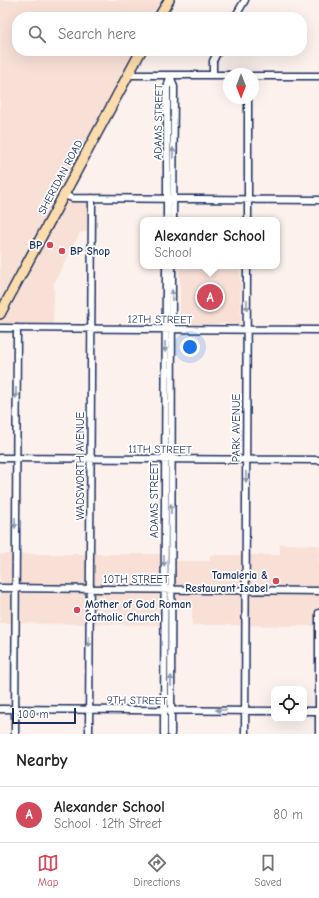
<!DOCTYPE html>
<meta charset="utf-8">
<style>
body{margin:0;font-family:"Comic Neue",sans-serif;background:#f2f2f2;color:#202124}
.controls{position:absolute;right:12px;bottom:12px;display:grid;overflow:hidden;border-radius:8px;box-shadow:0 4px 16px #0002}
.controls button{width:36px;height:36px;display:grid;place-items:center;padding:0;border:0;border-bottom:1px solid #e0e0e0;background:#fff;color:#202124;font:20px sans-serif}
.compass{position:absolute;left:223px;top:68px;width:36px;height:36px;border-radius:50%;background:#fff;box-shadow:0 4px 16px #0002;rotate:180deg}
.scale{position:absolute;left:12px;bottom:10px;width:64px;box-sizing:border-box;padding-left:4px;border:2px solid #1b2f5e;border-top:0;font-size:11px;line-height:14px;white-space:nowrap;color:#1b2f5e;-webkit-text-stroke:3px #fff;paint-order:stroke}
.you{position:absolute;left:190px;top:347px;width:14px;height:14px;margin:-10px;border:3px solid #fff;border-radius:50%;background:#1a73e8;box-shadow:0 0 0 6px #1a73e833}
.badge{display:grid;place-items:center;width:26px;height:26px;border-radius:50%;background:#d1495b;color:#fff;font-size:13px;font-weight:700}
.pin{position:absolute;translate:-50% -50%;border:2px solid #fff;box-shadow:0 1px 4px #0006}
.popup{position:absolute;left:140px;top:217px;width:140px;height:52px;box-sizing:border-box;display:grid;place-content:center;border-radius:8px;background:#fff;filter:drop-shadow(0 1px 3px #0005);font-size:13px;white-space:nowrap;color:#757577}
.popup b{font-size:15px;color:#202124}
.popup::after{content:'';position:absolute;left:50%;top:100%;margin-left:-8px;border:8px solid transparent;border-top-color:#fff}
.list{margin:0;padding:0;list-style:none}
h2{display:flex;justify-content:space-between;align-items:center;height:52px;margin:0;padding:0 16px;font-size:17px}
h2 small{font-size:13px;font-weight:400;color:#757577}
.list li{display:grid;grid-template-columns:26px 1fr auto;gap:12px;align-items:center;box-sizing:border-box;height:56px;padding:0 16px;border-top:1px solid #e0e0e0}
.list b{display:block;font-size:15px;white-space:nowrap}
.list p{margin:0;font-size:13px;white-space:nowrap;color:#757577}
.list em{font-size:13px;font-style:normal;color:#757577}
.icon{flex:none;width:22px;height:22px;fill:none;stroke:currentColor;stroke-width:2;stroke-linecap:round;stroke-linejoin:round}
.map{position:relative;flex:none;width:319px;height:734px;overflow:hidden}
.search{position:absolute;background:#fff;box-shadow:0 4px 16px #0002;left:12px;right:12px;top:12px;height:44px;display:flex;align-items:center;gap:10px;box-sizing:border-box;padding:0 14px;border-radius:16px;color:#757577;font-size:15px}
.sheet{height:108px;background:#fff}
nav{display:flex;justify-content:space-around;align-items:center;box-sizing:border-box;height:56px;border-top:1px solid #e0e0e0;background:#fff;font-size:11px;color:#757577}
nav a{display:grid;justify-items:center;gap:2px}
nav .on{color:#d1495b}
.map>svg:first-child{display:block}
.built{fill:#f8e0d7}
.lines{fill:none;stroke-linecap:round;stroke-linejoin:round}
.minor-casing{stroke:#1b2f5e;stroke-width:9}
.highway-casing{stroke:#1b2f5e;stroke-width:12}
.minor{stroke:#fff;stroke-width:6}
.highway{stroke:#fcdcac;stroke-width:9}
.oneway{fill:#8d97ae}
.poi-dot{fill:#d1495b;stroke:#fff;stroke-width:1.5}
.labels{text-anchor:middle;stroke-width:3.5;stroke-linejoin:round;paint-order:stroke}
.street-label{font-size:11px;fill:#1b2f5e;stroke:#fff}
.poi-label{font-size:11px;font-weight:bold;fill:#1b2f5e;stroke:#fff;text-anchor:end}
</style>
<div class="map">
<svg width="319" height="734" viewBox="0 0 319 734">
<rect width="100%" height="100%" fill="#fcf1ed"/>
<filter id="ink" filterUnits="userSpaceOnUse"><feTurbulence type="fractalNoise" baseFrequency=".025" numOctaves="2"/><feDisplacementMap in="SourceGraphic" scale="8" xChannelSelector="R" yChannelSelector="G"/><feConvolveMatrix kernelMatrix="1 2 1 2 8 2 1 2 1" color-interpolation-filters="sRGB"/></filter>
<g filter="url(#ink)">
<path class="built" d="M0,0H161L152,17H17V51H134L0,303Z
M75,200L92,201L91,231L80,233L54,283L53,328H0V322L62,206L65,203Z
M180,269L240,270L241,324H180Z
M280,544L319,545V587L0,585V554H168V561H210V555H280Z
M0,593L319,595V626L192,625V609L167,610V625L0,623Z"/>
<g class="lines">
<g class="minor-casing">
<path id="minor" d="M235,17L245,0
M128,75H229
M170,75L174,87L173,220
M213,75V61L218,51
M253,76H319
M64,195L72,198L319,200
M167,220V88L170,77
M248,220V98
M0,328L319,330
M0,458L319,460
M0,588L319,591
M0,709L274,711
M304,711H319
M15,734L17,328
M89,734L92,198
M164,734L166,266
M171,734L172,266
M245,734L247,266
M319,734V613"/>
</g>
<g class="highway-casing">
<path id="highway" d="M159,17L169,0
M0,314L141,51"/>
</g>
<use href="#minor" class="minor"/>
<use href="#highway" class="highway"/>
</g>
<defs><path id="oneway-solid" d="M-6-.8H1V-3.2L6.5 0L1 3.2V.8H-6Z"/></defs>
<g class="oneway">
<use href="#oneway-solid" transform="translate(173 153) rotate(-90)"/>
<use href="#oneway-solid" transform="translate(172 295) rotate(-90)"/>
<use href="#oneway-solid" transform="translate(247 305) rotate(90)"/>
<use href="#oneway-solid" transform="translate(165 347) rotate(90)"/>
<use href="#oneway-solid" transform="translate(16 393) rotate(90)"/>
<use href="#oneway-solid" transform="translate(246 477) rotate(90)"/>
<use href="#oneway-solid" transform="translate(171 509) rotate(-90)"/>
<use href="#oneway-solid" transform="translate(15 523) rotate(90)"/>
<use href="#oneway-solid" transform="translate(164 561) rotate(90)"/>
<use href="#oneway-solid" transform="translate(89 642) rotate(90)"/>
<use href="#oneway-solid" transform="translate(171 681) rotate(-90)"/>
<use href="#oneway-solid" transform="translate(221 710) rotate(-180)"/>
</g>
</g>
<g class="poi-dot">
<circle cx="50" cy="245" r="4"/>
<circle cx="62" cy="251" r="4"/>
<circle cx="276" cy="581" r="4"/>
<circle cx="77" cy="610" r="4"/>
</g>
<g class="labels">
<g class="street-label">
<text transform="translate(158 122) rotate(-89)" y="4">ADAMS STREET</text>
<text transform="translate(60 177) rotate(-62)" y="4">SHERIDAN ROAD</text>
<text transform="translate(160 319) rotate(1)" y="4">12TH STREET</text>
<text transform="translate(236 428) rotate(-90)" y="4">PARK AVENUE</text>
<text transform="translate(160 449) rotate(1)" y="4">11TH STREET</text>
<text transform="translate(80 466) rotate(-90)" y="4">WADSWORTH AVENUE</text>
<text transform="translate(154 500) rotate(-90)" y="4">ADAMS STREET</text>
<text x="136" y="583">10TH STREET</text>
<text transform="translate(137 700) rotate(1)" y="4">9TH STREET</text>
</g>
<g class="poi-label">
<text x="42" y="249">BP</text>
<text x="70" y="255" text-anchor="start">BP Shop</text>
<text x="268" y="579">Tamaleria &amp;<tspan x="268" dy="13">Restaurant Isabel</tspan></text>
<text x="85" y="608" text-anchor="start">Mother of God Roman<tspan x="85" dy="13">Catholic Church</tspan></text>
</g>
</g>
</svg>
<div class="controls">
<button><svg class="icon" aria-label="locate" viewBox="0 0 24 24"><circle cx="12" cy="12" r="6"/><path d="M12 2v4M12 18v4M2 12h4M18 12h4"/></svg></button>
</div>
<svg class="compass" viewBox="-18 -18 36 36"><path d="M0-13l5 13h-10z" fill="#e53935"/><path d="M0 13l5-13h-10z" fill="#757577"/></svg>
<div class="scale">100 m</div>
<div class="you"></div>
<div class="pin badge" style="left:210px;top:297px">A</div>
<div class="popup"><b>Alexander School</b>School</div>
<div class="search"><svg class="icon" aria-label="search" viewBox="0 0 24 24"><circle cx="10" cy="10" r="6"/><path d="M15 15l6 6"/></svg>Search here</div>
</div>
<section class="sheet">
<h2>Nearby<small></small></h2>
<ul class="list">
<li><span class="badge">A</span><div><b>Alexander School</b><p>School · 12th Street</p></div><em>80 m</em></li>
</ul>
</section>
<nav>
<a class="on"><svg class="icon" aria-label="map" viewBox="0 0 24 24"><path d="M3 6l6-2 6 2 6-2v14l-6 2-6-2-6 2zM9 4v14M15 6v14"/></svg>Map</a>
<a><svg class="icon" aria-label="directions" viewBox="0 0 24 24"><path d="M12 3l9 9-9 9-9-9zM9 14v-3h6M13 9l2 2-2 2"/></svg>Directions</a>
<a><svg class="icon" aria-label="saved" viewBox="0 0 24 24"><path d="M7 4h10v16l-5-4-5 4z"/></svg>Saved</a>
</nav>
